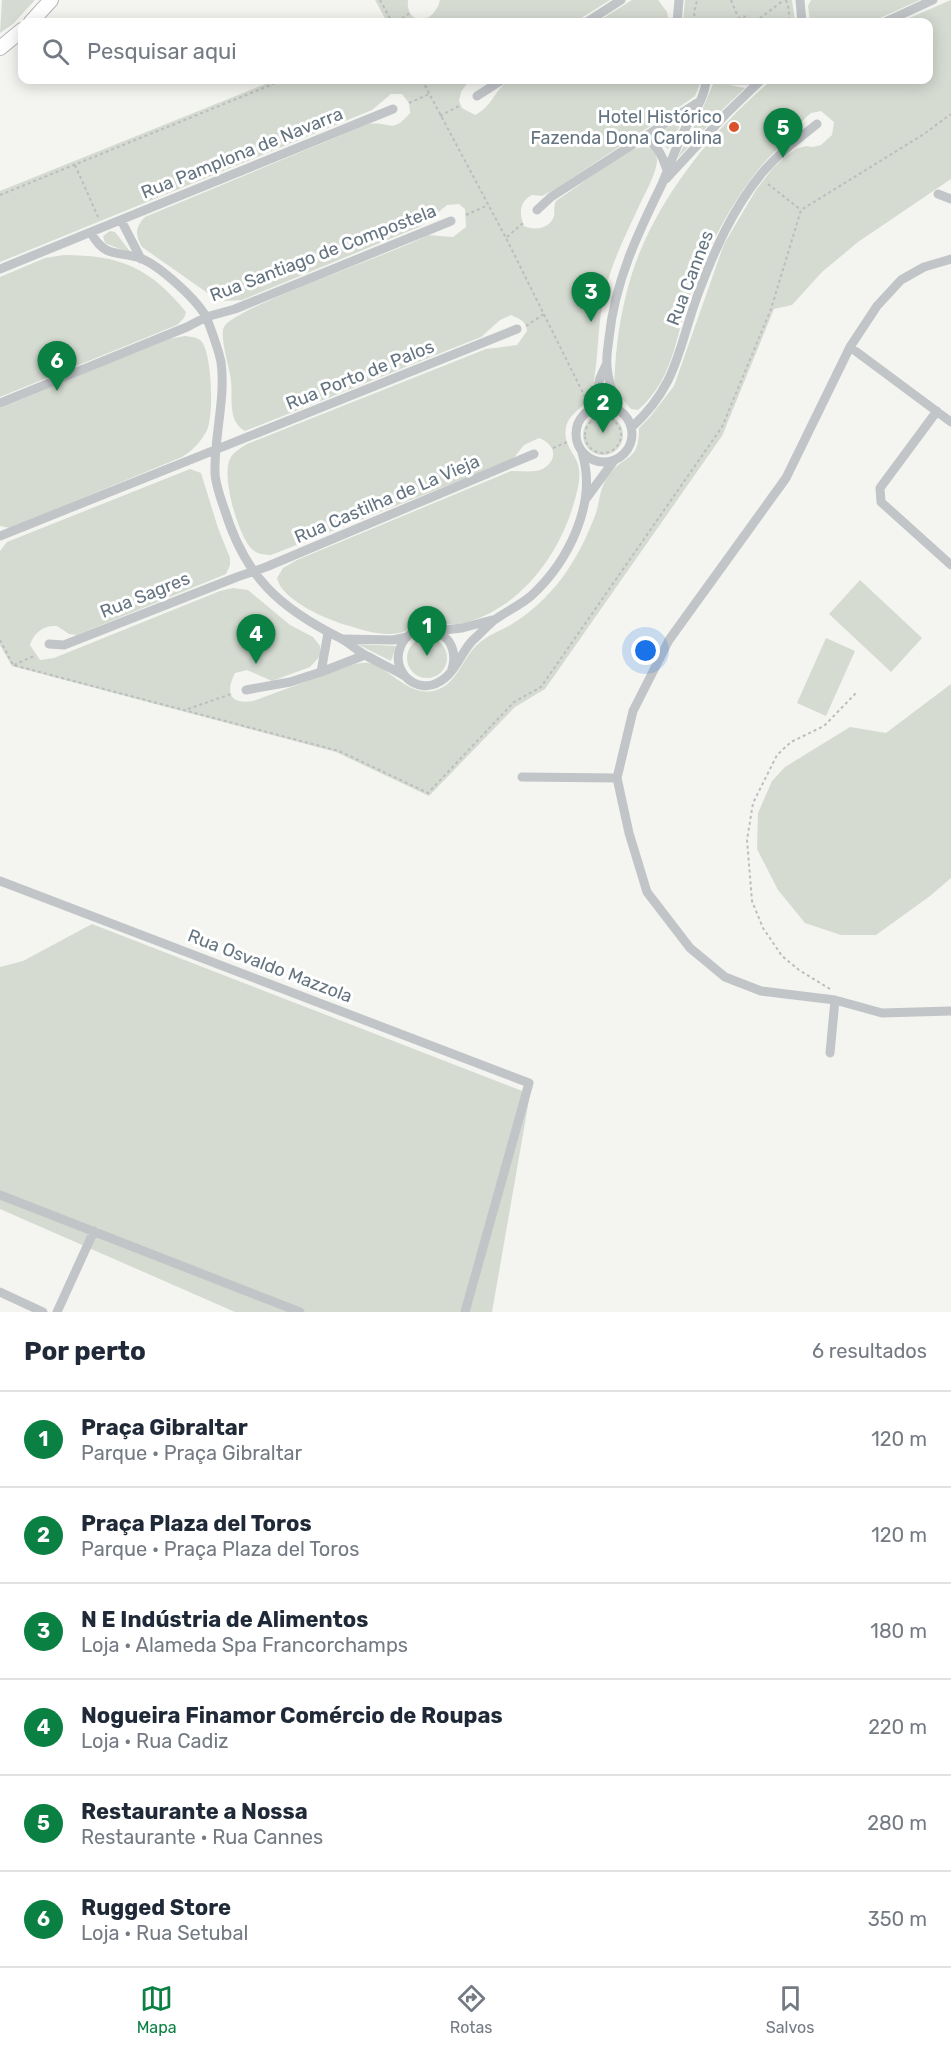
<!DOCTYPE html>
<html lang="pt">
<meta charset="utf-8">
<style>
body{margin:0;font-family:Rubik,sans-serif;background:#f2f2f3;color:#1f2937}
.you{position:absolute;left:646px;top:651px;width:21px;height:21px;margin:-15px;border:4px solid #fff;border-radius:50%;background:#1a73e8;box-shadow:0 0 0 9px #1a73e833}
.badge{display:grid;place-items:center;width:39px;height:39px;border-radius:50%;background:#0b8043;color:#fff;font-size:20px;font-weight:700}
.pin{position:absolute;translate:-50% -50px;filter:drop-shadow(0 2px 3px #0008)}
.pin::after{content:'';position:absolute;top:32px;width:21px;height:18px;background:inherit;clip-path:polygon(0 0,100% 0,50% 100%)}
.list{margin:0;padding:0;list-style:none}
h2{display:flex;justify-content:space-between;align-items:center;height:78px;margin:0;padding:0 24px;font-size:26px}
h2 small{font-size:20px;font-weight:400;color:#747a83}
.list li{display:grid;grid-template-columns:39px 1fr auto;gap:18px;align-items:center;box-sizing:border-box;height:96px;padding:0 24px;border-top:2px solid #e0e1e3}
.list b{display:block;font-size:22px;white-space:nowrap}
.list p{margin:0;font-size:20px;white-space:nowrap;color:#747a83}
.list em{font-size:20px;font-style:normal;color:#747a83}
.icon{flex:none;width:33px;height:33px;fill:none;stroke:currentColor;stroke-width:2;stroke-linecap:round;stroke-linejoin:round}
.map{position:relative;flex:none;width:951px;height:1312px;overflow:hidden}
.search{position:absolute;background:#fff;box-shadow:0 3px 15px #0003;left:18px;right:18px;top:18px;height:66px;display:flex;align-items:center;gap:15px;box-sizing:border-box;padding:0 21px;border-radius:12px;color:#747a83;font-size:22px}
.sheet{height:654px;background:#fff}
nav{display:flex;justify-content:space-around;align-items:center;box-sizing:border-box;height:84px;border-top:2px solid #e0e1e3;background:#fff;font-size:16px;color:#747a83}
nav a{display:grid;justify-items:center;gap:3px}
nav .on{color:#0b8043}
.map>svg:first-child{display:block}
.green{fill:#d5dbd1}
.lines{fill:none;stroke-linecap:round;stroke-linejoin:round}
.secondary-casing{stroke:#b2b7ba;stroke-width:16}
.path{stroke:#bbbdbf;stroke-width:2;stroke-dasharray:3 3;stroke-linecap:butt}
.street{stroke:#c2c5c8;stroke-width:9}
.secondary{stroke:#fff;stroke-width:14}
.poi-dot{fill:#db5129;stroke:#fff;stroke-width:2}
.labels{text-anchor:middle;stroke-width:6;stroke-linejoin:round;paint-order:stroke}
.poi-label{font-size:18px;fill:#647480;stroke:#fff;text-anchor:end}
.street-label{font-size:18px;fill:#647480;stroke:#fff}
</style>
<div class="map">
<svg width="951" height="1312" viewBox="0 0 951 1312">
<rect width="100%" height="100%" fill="#f4f4f0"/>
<path class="green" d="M2,0H35L13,24L0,33Z
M375,0H408C405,25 433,27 440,0H610L575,22H387Z
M632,0H658L667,12L669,22H597Z
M685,0H792L795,22H683Z
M811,0H920L871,22H810L808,6Z
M951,0V179L858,242L822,272L792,305L774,309L722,436L545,689L515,707L429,796L336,752L12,666L0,645V551L7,542L190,469L201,473L218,528L230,558V565L226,574L77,635L69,634L57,626C44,625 34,632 30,645L40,660L54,658L220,591L233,588L248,590L290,625L313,637L320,646L321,655L310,667L272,681L247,670L235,673C225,692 230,705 253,701L351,665C356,664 363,662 369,663C391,668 411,701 439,689C457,682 463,658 477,645C487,635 500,631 512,624C531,613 549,595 562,578C576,559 588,535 596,513C600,500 600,486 609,475C625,453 639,463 639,428L650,417L674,386L724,244L756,190L772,169L787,155L796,149L806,146L813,147L821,145L832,135L834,122L821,111L811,113C801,121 795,131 787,140C777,150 766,159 758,170C730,205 710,245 693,286C676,329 676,378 638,410L631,409L614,390C615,358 618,326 626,295C645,213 708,133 772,80H928V22H900Z
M275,80H489L468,82L461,92L459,101L462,108L475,115C492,107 494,90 510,80H700L701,81L695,96L688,101L557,188L542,196L532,195C519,202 519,214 524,226C534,231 550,229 554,216C555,210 553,207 556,201L629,150L644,147L653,149C656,153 657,157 657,162C655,176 646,191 640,204C627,232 612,261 605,292C598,319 599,346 595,373C594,380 594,388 591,395C585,407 570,412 566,427C562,445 577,454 579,469C580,475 579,482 578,487C566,545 527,604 468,622C452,627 439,622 423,623C414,623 408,632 399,633C383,636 365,631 350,626C329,621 281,600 277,578L283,568L297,560L511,471C519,471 528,472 536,471C554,468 562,447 539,438L524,445L513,459L507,462L271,555C263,555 256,554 250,547C238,533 221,476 230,459C233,452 241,448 247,444L486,349L517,345L527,331C526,321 520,319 511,315L500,320L481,337L245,431C227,421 233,398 231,381C230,369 219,336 224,327C232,308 398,252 428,235L453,237L466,227L465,209L459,204L447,205L421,226L242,300L222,301L216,299L142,247C135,235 135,227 145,217L368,124C391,121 391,135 410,113L409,103L402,94H391L372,110L0,262V191Z
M714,82L745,88L725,107L677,159L699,117Z
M683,119L668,149L661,142L651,137Z
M110,231L115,232L132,254L105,243L103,236Z
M64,255C121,255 150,268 186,312L184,318L177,325L0,397V277L45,258Z
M185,336C191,337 198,337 202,342C212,356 214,415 207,430C201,442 192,451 182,457L10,528L0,526V408L169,339Z
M583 435a20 20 0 1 1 40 0a20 20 0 1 1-40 0Z
M860,580L922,638L891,672L829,614Z
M407 658a20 20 0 1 1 40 0a20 20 0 1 1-40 0Z
M826,638L855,651L826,716L797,703Z
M357,644L396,646L391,661Z
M951,684V878L930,896L876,935H841L805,923L778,890L757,849L758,813L772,781L785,767L850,727L886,733Z
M92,924L530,1094L492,1312H235L0,1209V967L23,961Z"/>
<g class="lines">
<g class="secondary-casing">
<path id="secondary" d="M31,22L51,0
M0,48L22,30"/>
</g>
<path class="path" d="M380,0L392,22
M731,0L738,17
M786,0L789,10V22
M397,22L410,13
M695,22L694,12L697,0
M733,22L742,16L749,18L754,22
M755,22L784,0
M422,80L506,238L585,397
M409,103L429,94
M440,116L461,105
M75,165L99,219
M768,184L801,210
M0,195L283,80
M466,215L488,205
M507,237L523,223
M526,326L544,314
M585 435a18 18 0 1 1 36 0a18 18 0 1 1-36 0Z
M553,448L567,442
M0,640L13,665L339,751L428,793L514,702L541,687L722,427L771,309L801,210L924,134L951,114
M14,665L36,655
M188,709L231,694
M830,989L799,970L782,956L763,928L752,901L747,840L753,803L777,755L791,742L824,726L856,693"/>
<path class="street" d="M800,0L802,22
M587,22L621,0
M677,22L679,0
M885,22L933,0
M728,80H752
M477,96L502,80
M641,137C657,143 662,155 667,170
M666,179L727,113L761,80
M938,194L951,199
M537,210L551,197L697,103
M121,220L141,259
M91,233C105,258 117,251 140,258C159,265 199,301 207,319C212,332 218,348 221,362C226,398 214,436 215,472C215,484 221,499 225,511C246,578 280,608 340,638C350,643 357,651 367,656C379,663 391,668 403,675
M951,259L924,267L901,280L877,306L850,347L786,478L669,640L633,711L617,778L629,833L647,892L690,948L725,977L761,991L835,1000L882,1013L951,1011
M0,269L393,109
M850,347L951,422
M0,403L187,327L206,317L235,309L451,221
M576 434a28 28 0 1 1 56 0a28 28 0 1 1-56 0Z
M593,408L600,378L606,365
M618,409C613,395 608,381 607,366C606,357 608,347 609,338C615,281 637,235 662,184C669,167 675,150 683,133C691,116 705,99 706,80
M937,411L880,488L881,502L951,565
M632,427C678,385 678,348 698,294C714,251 733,208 762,173C778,154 798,139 817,124
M585,500L613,462
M0,536L517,329
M435,631L462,628L492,620
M343,639L393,640L407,637
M49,644L64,645L237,577L266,567L534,454
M452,669C464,631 413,613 400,648C391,672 417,695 439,682C455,674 461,652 473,640C480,634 486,627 493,621C505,612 519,606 531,596C568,562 598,503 582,453
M321,672L328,633
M246,690L290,682L321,672L365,655
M522,777L617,778
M0,881L529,1083L465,1312
M830,1053L835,1000
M0,1195L300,1312
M0,1292L43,1312
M57,1312L94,1231"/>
<use href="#secondary" class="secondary"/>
</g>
<circle class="poi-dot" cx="734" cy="127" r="6"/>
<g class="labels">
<g class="poi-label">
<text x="722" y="123">Hotel Histórico<tspan x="722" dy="21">Fazenda Dona Carolina</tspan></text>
</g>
<g class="street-label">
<text transform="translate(242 153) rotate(-22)" y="6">Rua Pamplona de Navarra</text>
<text transform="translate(323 253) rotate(-21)" y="6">Rua Santiago de Compostela</text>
<text transform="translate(690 278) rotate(-69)" y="6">Rua Cannes</text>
<text transform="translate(360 375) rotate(-22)" y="6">Rua Porto de Palos</text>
<text transform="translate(387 499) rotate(-23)" y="6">Rua Castilha de La Vieja</text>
<text transform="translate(145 595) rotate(-22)" y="6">Rua Sagres</text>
<text transform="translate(270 966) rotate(21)" y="6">Rua Osvaldo Mazzola</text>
</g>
</g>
</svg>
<div class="you"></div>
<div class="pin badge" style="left:427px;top:656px">1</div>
<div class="pin badge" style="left:603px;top:433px">2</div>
<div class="pin badge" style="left:591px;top:322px">3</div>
<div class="pin badge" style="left:256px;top:664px">4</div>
<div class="pin badge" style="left:783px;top:158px">5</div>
<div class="pin badge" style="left:57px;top:391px">6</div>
<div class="search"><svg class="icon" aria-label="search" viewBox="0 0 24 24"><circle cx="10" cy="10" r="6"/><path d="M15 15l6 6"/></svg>Pesquisar aqui</div>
</div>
<section class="sheet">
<h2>Por perto<small>6 resultados</small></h2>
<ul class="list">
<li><span class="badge">1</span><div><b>Praça Gibraltar</b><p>Parque · Praça Gibraltar</p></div><em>120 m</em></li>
<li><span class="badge">2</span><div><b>Praça Plaza del Toros</b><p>Parque · Praça Plaza del Toros</p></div><em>120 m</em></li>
<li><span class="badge">3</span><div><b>N E Indústria de Alimentos</b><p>Loja · Alameda Spa Francorchamps</p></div><em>180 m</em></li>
<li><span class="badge">4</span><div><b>Nogueira Finamor Comércio de Roupas</b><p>Loja · Rua Cadiz</p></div><em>220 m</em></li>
<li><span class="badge">5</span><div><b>Restaurante a Nossa</b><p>Restaurante · Rua Cannes</p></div><em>280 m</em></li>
<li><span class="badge">6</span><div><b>Rugged Store</b><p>Loja · Rua Setubal</p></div><em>350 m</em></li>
</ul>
</section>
<nav>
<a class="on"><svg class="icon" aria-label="map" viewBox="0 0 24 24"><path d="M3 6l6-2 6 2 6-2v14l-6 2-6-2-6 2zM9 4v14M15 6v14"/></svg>Mapa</a>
<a><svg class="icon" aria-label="directions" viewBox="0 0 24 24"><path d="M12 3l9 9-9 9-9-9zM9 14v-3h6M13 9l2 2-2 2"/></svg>Rotas</a>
<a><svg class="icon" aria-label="saved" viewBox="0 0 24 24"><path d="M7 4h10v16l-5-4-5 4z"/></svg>Salvos</a>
</nav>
